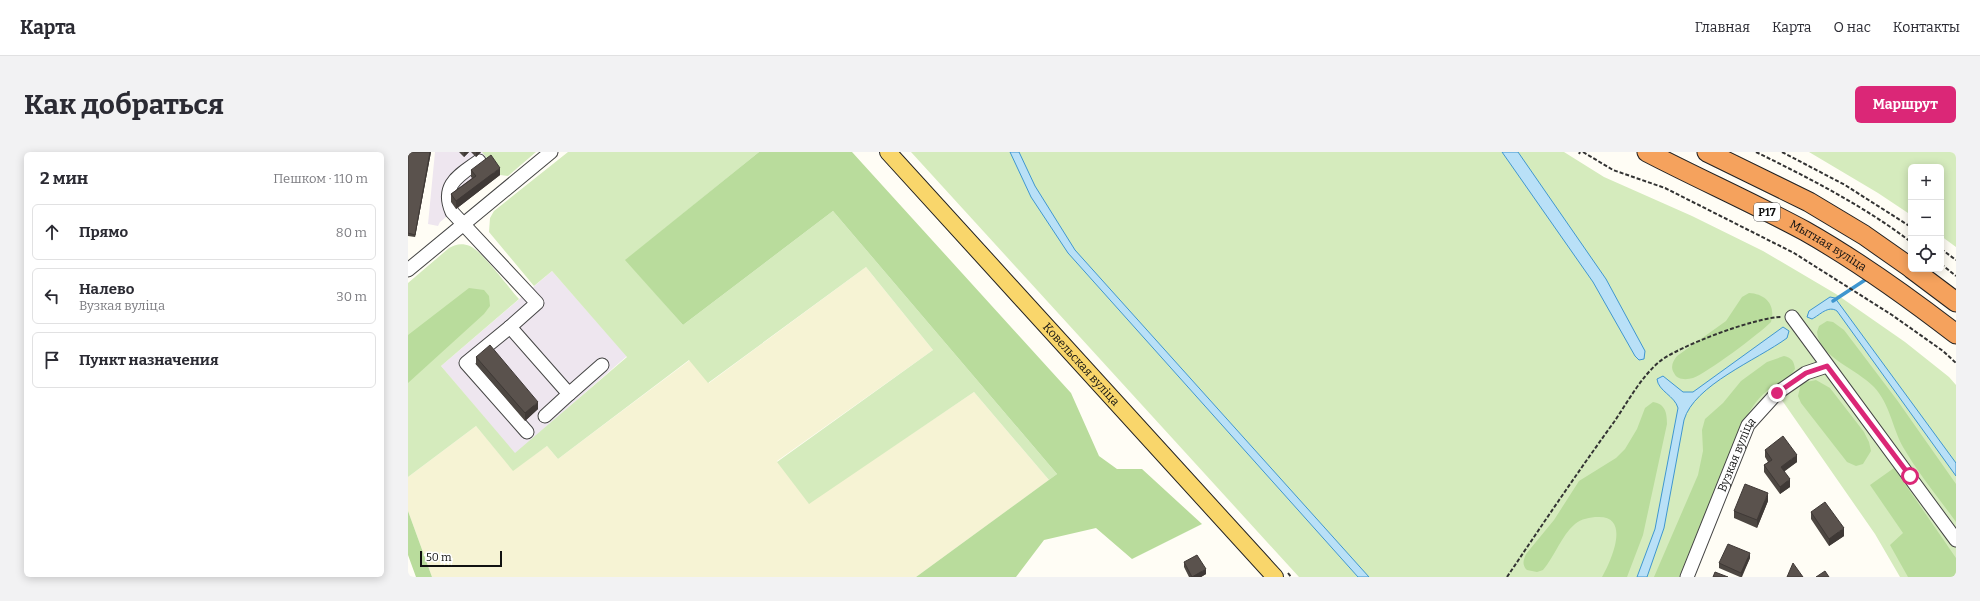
<!DOCTYPE html>
<html lang="ru">
<meta charset="utf-8">
<style>
body{margin:0;font-family:Bitter,serif;background:#f2f2f3;color:#2b2b33}
.controls{position:absolute;right:12px;top:12px;display:grid;overflow:hidden;border-radius:6px;box-shadow:0 2px 10px #0003}
.controls button{width:36px;height:36px;display:grid;place-items:center;padding:0;border:0;border-bottom:1px solid #e1e1e2;background:#fff;color:#2b2b33;font:20px sans-serif}
.scale{position:absolute;left:12px;bottom:10px;width:82px;box-sizing:border-box;padding-left:4px;border:2px solid #111;border-top:0;font-size:11px;line-height:14px;white-space:nowrap;color:#111;-webkit-text-stroke:3px #fff;paint-order:stroke}
.stop{position:absolute;width:12px;height:12px;margin:-9px;border:3px solid #db2777;border-radius:50%;background:#fff}
.stop.end{background:#db2777;border-color:#fff;box-shadow:0 1px 4px #0008}
.list{margin:0;padding:0;list-style:none}
h2{display:flex;justify-content:space-between;align-items:center;height:52px;margin:0;padding:0 16px;font-size:17px}
h2 small{font-size:13px;font-weight:400;color:#7c7c81}
.list li{display:grid;grid-template-columns:26px 1fr auto;gap:12px;align-items:center;box-sizing:border-box;height:56px;margin:0 8px 8px;padding:0 8px;border:1px solid #e1e1e2;border-radius:6px}
.list b{display:block;font-size:15px;white-space:nowrap}
.list p{margin:0;font-size:13px;white-space:nowrap;color:#7c7c81}
.list em{font-size:13px;font-style:normal;color:#7c7c81}
.icon{flex:none;width:22px;height:22px;fill:none;stroke:currentColor;stroke-width:2;stroke-linecap:round;stroke-linejoin:round}
.map{position:relative;flex:none;width:1548px;height:425px;overflow:hidden;border-radius:6px}
header{display:flex;align-items:center;gap:24px;box-sizing:border-box;height:56px;padding:0 20px;background:#fff;border-bottom:1px solid #e1e1e2}
header strong{font-size:19px}
nav{display:flex;gap:22px;margin-inline-start:auto;font-size:14px}
.intro{display:flex;align-items:center;justify-content:space-between;box-sizing:border-box;height:96px;padding:0 24px}
h1{margin:0;font-size:28px}
.button{padding:10px 18px;border-radius:6px;background:#db2777;color:#fff;font-size:14px;font-weight:700}
main{display:flex;gap:24px;padding:0 24px}
aside{flex:1;background:#fff;border-radius:6px;box-shadow:0 2px 10px #0003}
.map>svg:first-child{display:block}
.industrial{fill:#eee6ef}
.farmland{fill:#f6f3d4}
.green{fill:#d5ebbd}
.forest{fill:#b9dc9c}
.water{fill:#b9e0f7;stroke:#3f96cf}
.lines{fill:none;stroke-linecap:round;stroke-linejoin:round}
.stream{stroke:#3f96cf;stroke-width:3.5}
.minor-casing{stroke:#444;stroke-width:15}
.major-casing{stroke:#222;stroke-width:18}
.highway-casing{stroke:#222;stroke-width:21}
.path{stroke:#333;stroke-width:2;stroke-dasharray:4 2;stroke-linecap:butt}
.minor{stroke:#fff;stroke-width:13}
.major{stroke:#f9d66b;stroke-width:16}
.highway{stroke:#f5a25d;stroke-width:19}
.wall{fill:#4d4742}
.shaded-wall{fill:#3f3936}
.building{fill:#5a524d;stroke:#3f3936}
.route{stroke:#db2777;stroke-width:5}
.labels{text-anchor:middle;stroke-width:4;stroke-linejoin:round;paint-order:stroke}
.shield{fill:#fff;stroke:#585858;stroke-width:1}
.shield-label{font-size:11px;font-weight:bold;fill:#111}
.street-label{font-size:12px;fill:#111;stroke:#fff}
</style>
<header>
<strong>Карта</strong>
<nav><a>Главная</a><a>Карта</a><a>О нас</a><a>Контакты</a></nav>
</header>
<div class="intro"><h1>Как добраться</h1><a class="button">Маршрут</a></div>
<main>
<aside>
<h2>2 мин<small>Пешком · 110 m</small></h2>
<ul class="list">
<li><svg class="icon" aria-label="ahead" viewBox="0 0 24 24"><path d="M12 20V5M6 11l6-6 6 6"/></svg><div><b>Прямо</b></div><em>80 m</em></li>
<li><svg class="icon" aria-label="left" viewBox="0 0 24 24"><path d="M17 20v-9H6M10 6l-5 5 5 5"/></svg><div><b>Налево</b><p>Вузкая вуліца</p></div><em>30 m</em></li>
<li><svg class="icon" aria-label="arrive" viewBox="0 0 24 24"><path d="M6 21V4h12l-3 4 3 4H6"/></svg><div><b>Пункт назначения</b></div></li>
</ul>
</aside>
<div class="map">
<svg width="1548" height="425" viewBox="0 0 1548 425">
<rect width="100%" height="100%" fill="#fffdf5"/>
<path class="industrial" d="M27,0H74L92,23L48,57L32,70L30,74L20,72Z
M144,119L219,204L107,302L33,214Z"/>
<path class="farmland" d="M458,115L525,198L369,309L401,351L566,240L641,328L508,425H24L0,359V325L68,274L105,318L139,294L150,307L282,208L301,231Z"/>
<path class="green" d="M74,0H128L100,24L92,23Z
M160,0H351L218,108L275,173L425,59L649,322L641,328L566,240L401,352L369,310L525,198L458,115L300,231L281,208L150,307L139,294L105,319L68,274L0,325V131L41,96C48,92 54,91 62,94C74,99 100,135 111,147L33,214L107,301L219,205L144,119L126,134L81,80L82,66L86,59Z
M503,0H1156L1196,25L1284,64L1355,99L1428,142L1497,190L1541,225L1548,233V425H1492L1467,382L1369,241L1340,273L1282,425H891Z
M1401,0H1548V95L1533,84V15H1503V63L1470,41Z"/>
<path class="forest" d="M351,0H444L663,241L691,304L709,317H734L794,372L724,407L688,376L636,388L608,425H508L649,322L425,59L275,173L217,108Z
M61,136L76,138L81,144L82,154L76,162L0,231V183Z
M1341,141C1358,142 1368,153 1363,170C1351,182 1299,221 1285,226C1278,228 1269,228 1266,221C1262,215 1265,209 1269,204L1318,169L1334,145Z
M1419,169L1425,170L1436,178L1489,248L1548,332V370C1530,345 1510,321 1495,295C1484,275 1482,252 1466,235C1449,217 1411,205 1409,180L1411,174Z
M1376,204C1384,206 1386,209 1387,217C1380,229 1370,230 1360,238C1347,248 1340,262 1332,276L1271,425H1246L1290,323L1295,299L1294,278L1297,267L1315,251L1333,229L1359,210Z
M1408,228L1422,236L1456,280L1461,290L1463,299L1455,312L1448,314L1439,310L1393,251L1390,244L1393,231Z
M1245,250C1257,252 1259,260 1259,272L1235,383L1219,425H1194C1202,411 1224,364 1190,365C1182,365 1173,367 1167,372C1153,384 1147,404 1135,418L1129,420L1119,418C1114,413 1115,409 1118,402L1146,368L1171,329L1208,306L1217,297L1229,277L1237,256Z
M1486,316L1548,406V425H1500L1482,393L1495,381L1462,333Z
M0,359L24,425H8L0,403Z"/>
<path class="water" d="M602,0H611L627,34L667,98L961,425H950L660,101L623,45Z
M1094,0H1110L1198,127L1237,199L1236,207L1231,208L1227,204L1185,130Z
M1422,145L1427,146L1548,311V324L1429,159C1420,153 1412,163 1404,167L1399,165L1401,159Z
M1375,175L1381,179L1379,186C1349,208 1286,233 1276,268L1256,376L1239,425H1229L1247,377L1270,256C1267,244 1250,239 1249,227L1255,224L1275,240H1285Z"/>
<g class="lines">
<path class="stream" d="M1425,149L1457,128"/>
<g class="minor-casing">
<g id="minor">
<path d="M71,9C52,23 32,32 44,60L129,151L102,175L58,211L119,280"/>
<path d="M0,118L143,0"/>
<path d="M1384,165L1548,388"/>
<path d="M102,175L161,242L194,213"/>
<path d="M137,264L161,242"/>
<path id="s1" d="M1279,425L1340,273L1369,241L1398,221L1419,214"/>
</g>
</g>
<g class="major-casing">
<g id="major">
<path id="s2" d="M480,0L867,425"/>
</g>
</g>
<g class="highway-casing">
<g id="highway">
<path id="s3" d="M1239,0C1291,27 1345,51 1397,79C1450,109 1500,145 1548,182"/>
<path d="M1299,0L1401,50L1456,83L1503,116"/>
<path d="M1504,117L1548,150"/>
</g>
</g>
<path class="path" d="M1175,0L1205,18L1257,36L1386,101L1484,163L1535,199L1548,211
M1348,0C1401,26 1456,54 1503,90
M1374,0L1437,33L1503,75
M1171,2L1172,0
M1533,97L1548,108
M1533,112L1548,124
M880,421L883,425
M1099,425C1134,373 1169,321 1206,270C1219,251 1233,225 1251,210C1270,194 1349,165 1373,165"/>
<use href="#minor" class="minor"/>
<use href="#major" class="major"/>
<use href="#highway" class="highway"/>
</g>
<path class="wall" d="M0,0H23L7,85L0,84Z
M51,0H61L56,5Z
M63,0H73L68,5Z
M63,18L92,23L48,57L43,50V42L64,26L63,25Z
M68,205L130,257L117,269L68,212Z
M1357,298L1389,310L1376,319L1382,335L1372,342L1356,320V313L1360,310L1357,305Z
M1360,349L1349,376L1326,366V359Z
M1403,360L1436,384L1421,394L1403,367Z
M1342,406L1334,425H1332L1311,416V411Z
M776,410L798,422L793,425H781L776,415Z"/>
<path class="shaded-wall" d="M22,0H23L7,85V83Z
M56,0H61L56,5Z
M68,0H73L68,5Z
M92,16V23L48,57V49Z
M130,250V257L117,269V261Z
M1389,303V310L1373,322V315Z
M1382,327V335L1372,342V335Z
M1360,341V349L1349,376V368Z
M1436,376V384L1421,394V387Z
M1342,401V406L1333,425V421Z
M798,417V422L793,425H784Z"/>
<path class="building" d="M0,0H22L7,83L0,81Z
M83,3L92,16L48,49L43,42L68,24L63,18Z
M82,193L130,250L117,261L68,205Z
M1375,284L1389,303L1373,315L1382,327L1372,335L1356,313L1364,308L1357,298Z
M1337,332L1360,341L1349,368L1326,359Z
M1417,350L1436,376L1421,387L1403,360Z
M1320,392L1342,401L1333,421L1311,411Z
M789,403L798,417L784,425L776,410Z
M1385,411L1395,425H1379Z
M1417,419L1421,425H1408Z
M1307,420L1320,425H1305Z"/>
<g class="lines">
<path class="route" d="M1369,241L1398,221L1419,214L1502,324"/>
</g>
<g class="labels">
<rect class="shield" x="1346" y="51" width="26" height="18" rx="3"/>
<g class="shield-label">
<text x="1359" y="64">Р17</text>
</g>
<g class="street-label">
<text dy="4" stroke="none"><textPath href="#s3" startOffset="204">Мытная вуліца</textPath></text>
<text dy="4" stroke="none"><textPath href="#s2" startOffset="287">Ковельская вуліца</textPath></text>
<text dy="4" stroke="none"><textPath href="#s1" startOffset="132">Вузкая вуліца</textPath></text>
</g>
</g>
</svg>
<div class="controls">
<button>+</button>
<button>−</button>
<button><svg class="icon" aria-label="locate" viewBox="0 0 24 24"><circle cx="12" cy="12" r="6"/><path d="M12 2v4M12 18v4M2 12h4M18 12h4"/></svg></button>
</div>
<div class="scale">50 m</div>
<div class="stop" style="left:1502px;top:324px"></div>
<div class="stop end" style="left:1369px;top:241px"></div>
</div>
</main>
